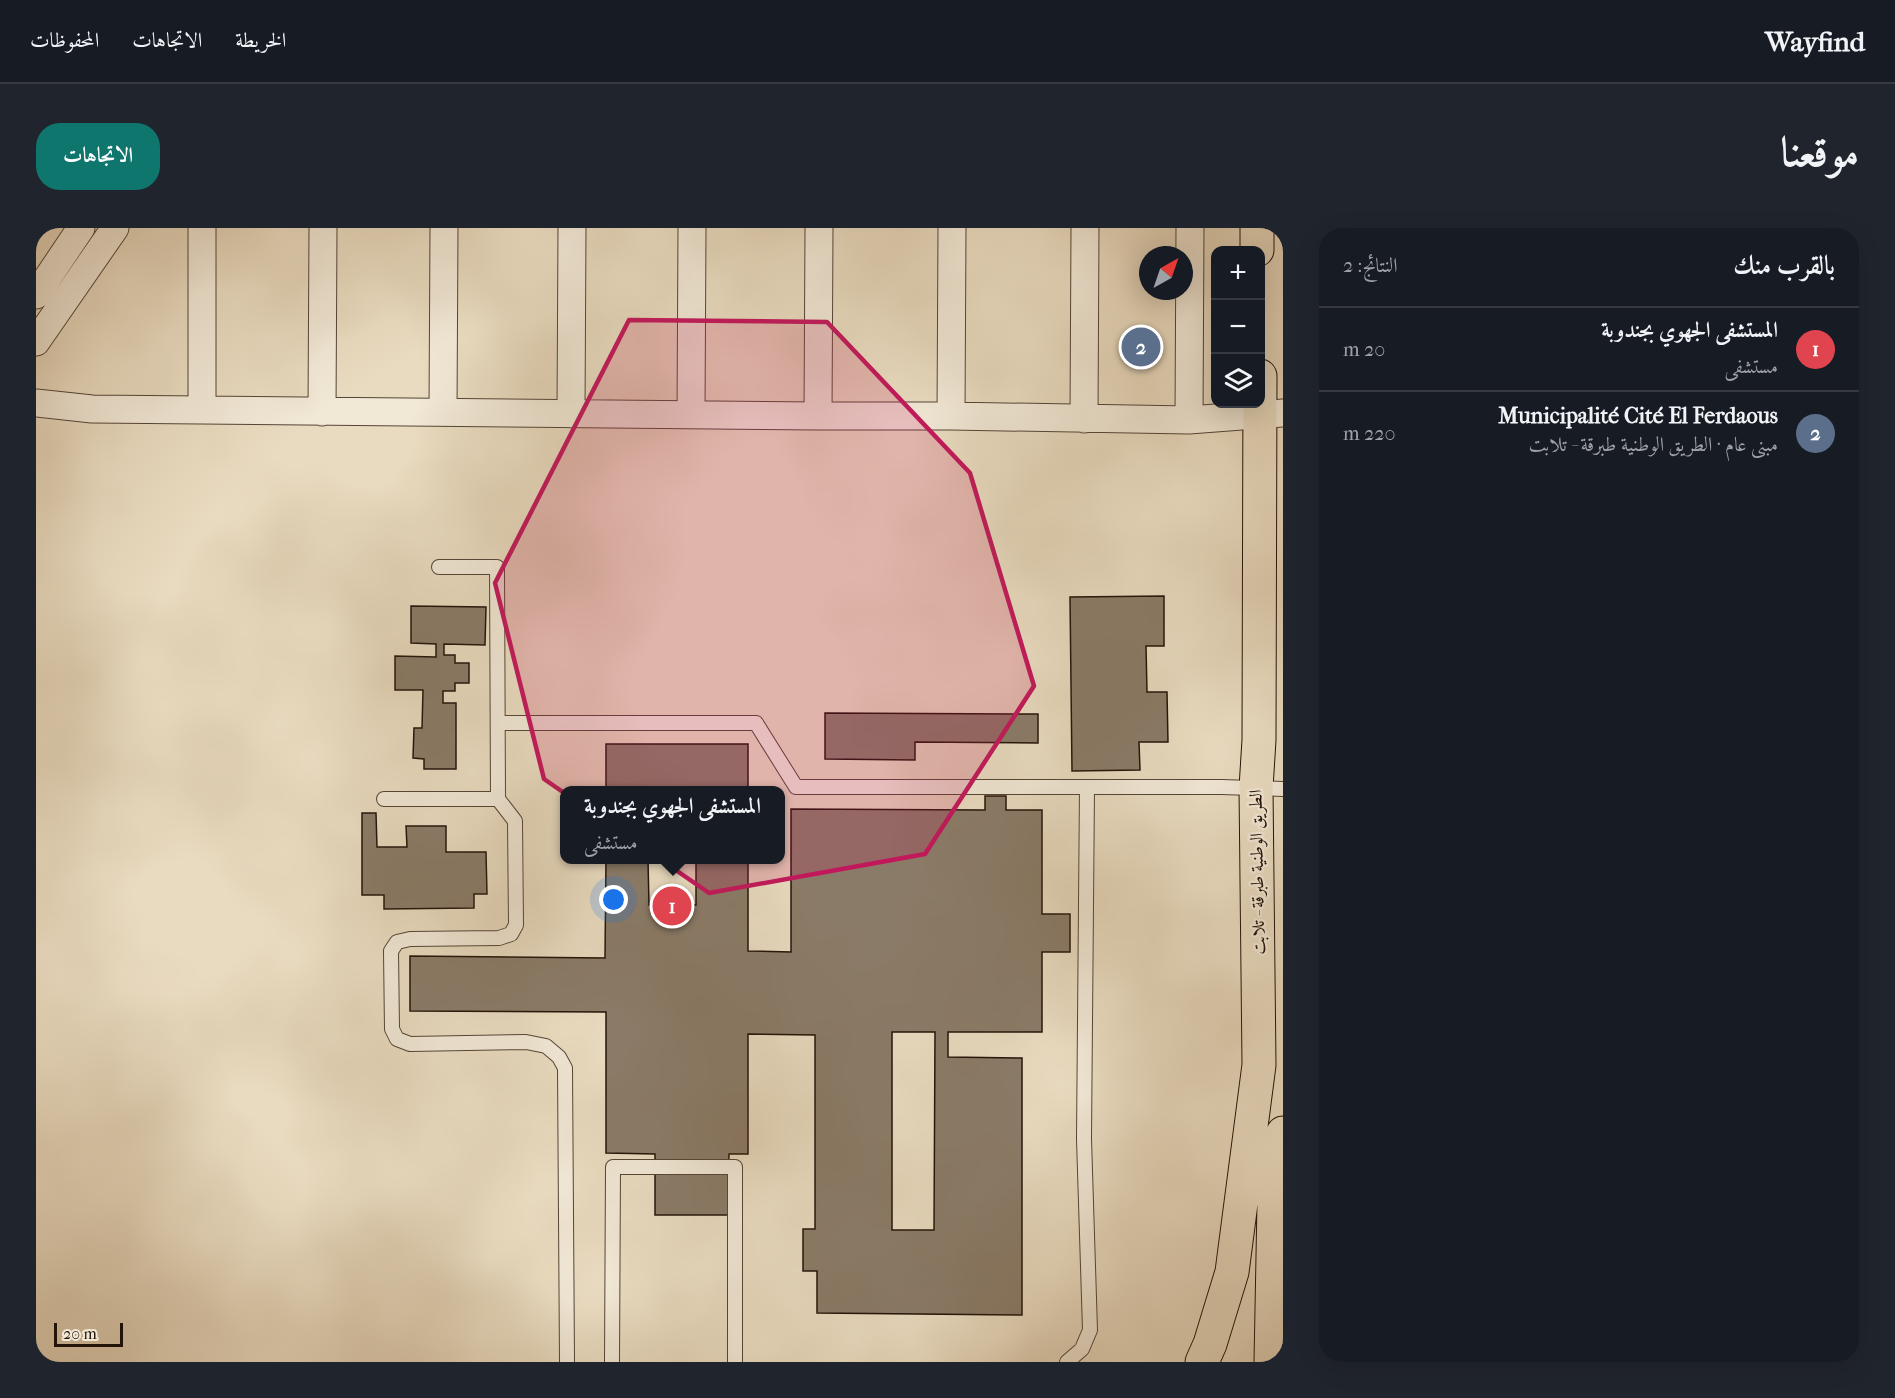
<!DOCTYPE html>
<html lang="ar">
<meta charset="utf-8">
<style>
body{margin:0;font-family:"IM FELL French Canon",Amiri,serif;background:#20242c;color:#f1f3f6;direction:rtl}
.controls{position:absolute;right:18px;top:18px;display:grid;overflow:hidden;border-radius:12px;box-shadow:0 6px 24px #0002}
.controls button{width:54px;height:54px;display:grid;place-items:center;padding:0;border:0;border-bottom:2px solid #363941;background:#171b24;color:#f1f3f6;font:30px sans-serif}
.compass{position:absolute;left:1103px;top:18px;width:54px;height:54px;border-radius:50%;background:#171b24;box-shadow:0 6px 24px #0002;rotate:40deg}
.scale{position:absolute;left:18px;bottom:15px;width:69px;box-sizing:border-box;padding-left:6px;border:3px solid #241308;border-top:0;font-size:16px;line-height:21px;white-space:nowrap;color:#241308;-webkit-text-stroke:4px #f1e8d6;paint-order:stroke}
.you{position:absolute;left:578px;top:672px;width:21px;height:21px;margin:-15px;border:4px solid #fff;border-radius:50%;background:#1a73e8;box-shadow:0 0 0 9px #1a73e833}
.badge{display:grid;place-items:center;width:39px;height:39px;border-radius:50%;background:#0f766e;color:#fff;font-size:20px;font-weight:700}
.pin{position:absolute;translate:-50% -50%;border:3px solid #fff;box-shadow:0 2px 6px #0006}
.popup{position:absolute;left:524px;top:558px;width:225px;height:78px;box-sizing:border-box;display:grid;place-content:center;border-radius:12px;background:#171b24;filter:drop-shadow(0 2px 4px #0005);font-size:20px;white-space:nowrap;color:#9ea1a6}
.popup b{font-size:22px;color:#f1f3f6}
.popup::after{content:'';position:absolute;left:50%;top:100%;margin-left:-12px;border:12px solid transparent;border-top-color:#171b24}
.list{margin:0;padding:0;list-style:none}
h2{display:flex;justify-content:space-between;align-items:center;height:78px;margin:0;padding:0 24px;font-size:26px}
h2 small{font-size:20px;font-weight:400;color:#9ea1a6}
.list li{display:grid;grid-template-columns:39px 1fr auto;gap:18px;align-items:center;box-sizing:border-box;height:84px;padding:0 24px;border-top:2px solid #363941}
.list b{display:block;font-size:22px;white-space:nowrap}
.list p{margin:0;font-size:20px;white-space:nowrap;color:#9ea1a6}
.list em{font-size:20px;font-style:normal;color:#9ea1a6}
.icon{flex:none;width:33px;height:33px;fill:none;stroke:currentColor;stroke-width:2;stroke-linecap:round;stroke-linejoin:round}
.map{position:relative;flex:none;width:1247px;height:1134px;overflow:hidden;direction:ltr;border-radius:24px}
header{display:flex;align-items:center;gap:36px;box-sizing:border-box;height:84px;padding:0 30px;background:#171b24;border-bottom:2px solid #363941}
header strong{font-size:28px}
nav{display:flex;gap:33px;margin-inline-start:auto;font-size:21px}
.intro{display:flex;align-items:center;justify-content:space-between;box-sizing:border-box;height:144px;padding:0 36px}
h1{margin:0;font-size:42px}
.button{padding:15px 27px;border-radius:24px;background:#0f766e;color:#fff;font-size:21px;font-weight:700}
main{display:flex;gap:36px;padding:0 36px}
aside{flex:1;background:#171b24;border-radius:24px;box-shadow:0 6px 24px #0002}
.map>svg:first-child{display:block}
.building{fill:#8a7b68;stroke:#241308;stroke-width:1.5;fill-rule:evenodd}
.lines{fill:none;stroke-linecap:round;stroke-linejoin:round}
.service-casing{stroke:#554536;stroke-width:16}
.minor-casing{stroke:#554536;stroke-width:29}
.primary-casing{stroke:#241308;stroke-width:35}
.service{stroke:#f1e8d6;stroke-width:14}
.minor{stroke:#f1e8d6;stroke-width:27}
.primary{stroke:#e9dbc0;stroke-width:33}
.marked{fill:#c2185b;fill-opacity:0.2;stroke:#c2185b;stroke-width:4.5;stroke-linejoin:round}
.labels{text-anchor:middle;stroke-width:4.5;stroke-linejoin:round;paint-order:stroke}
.street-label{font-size:18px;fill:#241308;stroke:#f1e8d6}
</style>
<header>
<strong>Wayfind</strong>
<nav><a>الخريطة</a><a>الاتجاهات</a><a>المحفوظات</a></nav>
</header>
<div class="intro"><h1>موقعنا</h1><a class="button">الاتجاهات</a></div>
<main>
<aside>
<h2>بالقرب منك<small>النتائج: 2</small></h2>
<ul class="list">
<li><span class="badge" style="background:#e0444e">1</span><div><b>المستشفى الجهوي بجندوبة</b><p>مستشفى</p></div><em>20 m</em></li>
<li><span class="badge" style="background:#5c6f8a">2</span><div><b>Municipalité Cité El Ferdaous</b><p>مبنى عام · الطريق الوطنية طبرقة - تلابت</p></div><em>220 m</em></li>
</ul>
</aside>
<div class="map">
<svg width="1247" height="1134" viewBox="0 0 1247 1134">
<rect width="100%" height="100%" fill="#e9dbc0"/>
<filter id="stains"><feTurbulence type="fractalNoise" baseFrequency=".00333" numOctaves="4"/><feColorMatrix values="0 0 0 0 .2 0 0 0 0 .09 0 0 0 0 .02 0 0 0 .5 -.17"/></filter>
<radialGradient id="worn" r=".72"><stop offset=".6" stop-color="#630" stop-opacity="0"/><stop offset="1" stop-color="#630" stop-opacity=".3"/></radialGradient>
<path class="building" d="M1128,368V418H1110L1111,464H1131L1132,514H1103L1104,542L1036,543L1034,369Z
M375,378L450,379L449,417L408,416V427H419V435H433V455H419V463H407V475H420V541H388V531L377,530L378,500H386L387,462H359V428L400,429V416L375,415Z
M789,485L1002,486V515L879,514V532L789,531Z
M570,516H712V562H570Z
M949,568H970V582H1006V686H1034V724H1006V804H912V829L986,830V1087L781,1085V1043H767V1001H779V807L712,806V926H693L692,987H619V926L570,925V784L374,783V728L569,730L570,632H612L613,677H660V632H712V723L755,724V581L949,582ZM856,804H899L898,1002H856Z
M326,585H340L341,619H371L370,598H410V624H450L451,666H438V680L348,681V667H326Z"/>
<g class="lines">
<g class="service-casing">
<path id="service" d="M462,495H720L760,559H1186L1247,561
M348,571H462L461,339H403
M462,571L479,593L480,697L475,706L463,710L374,711L361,714L355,723L356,801L361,811L374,816L490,814L510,818L523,829L529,840L531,1134
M576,1134L577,939H699V1134
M1031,1134L1046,1121L1054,1102L1048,911L1051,559"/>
</g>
<g class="minor-casing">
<path id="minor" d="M0,67L45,0
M0,114L79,0
M0,175L56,181L782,188H915L1153,192L1247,185
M166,182V0
M286,184L287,0
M407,184L408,0
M535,186L536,0
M655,187L656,0
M782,188L783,0
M915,188L916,0
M1048,191L1049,0
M1153,192L1154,0"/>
</g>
<g class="primary-casing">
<path id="primary" d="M1221,0V22
M1166,1134L1174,1116L1196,1044L1223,837L1220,560L1223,512L1224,148
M1235,1134L1238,975L1247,905"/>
</g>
<use href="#service" class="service"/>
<use href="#minor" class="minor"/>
<use href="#primary" class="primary"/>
</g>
<path class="marked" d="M593,92L791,94L934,245L998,458L889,626L673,665L508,551L459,355Z"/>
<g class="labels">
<g class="street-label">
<text transform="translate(1221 644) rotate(-91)" y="6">الطريق الوطنية طبرقة - تلابت</text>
</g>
</g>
<rect width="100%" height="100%" filter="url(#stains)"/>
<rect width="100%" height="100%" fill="url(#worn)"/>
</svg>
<div class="controls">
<button>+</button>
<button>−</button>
<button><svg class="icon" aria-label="layers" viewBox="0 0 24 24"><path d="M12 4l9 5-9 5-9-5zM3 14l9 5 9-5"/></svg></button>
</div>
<svg class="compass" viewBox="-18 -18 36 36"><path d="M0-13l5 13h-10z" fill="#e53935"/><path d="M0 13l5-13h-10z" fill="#9ea1a6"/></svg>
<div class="scale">20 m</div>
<div class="you"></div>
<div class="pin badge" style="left:636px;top:678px;background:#e0444e">1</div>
<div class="popup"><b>المستشفى الجهوي بجندوبة</b>مستشفى</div>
<div class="pin badge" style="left:1105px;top:119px;background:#5c6f8a">2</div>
</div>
</main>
